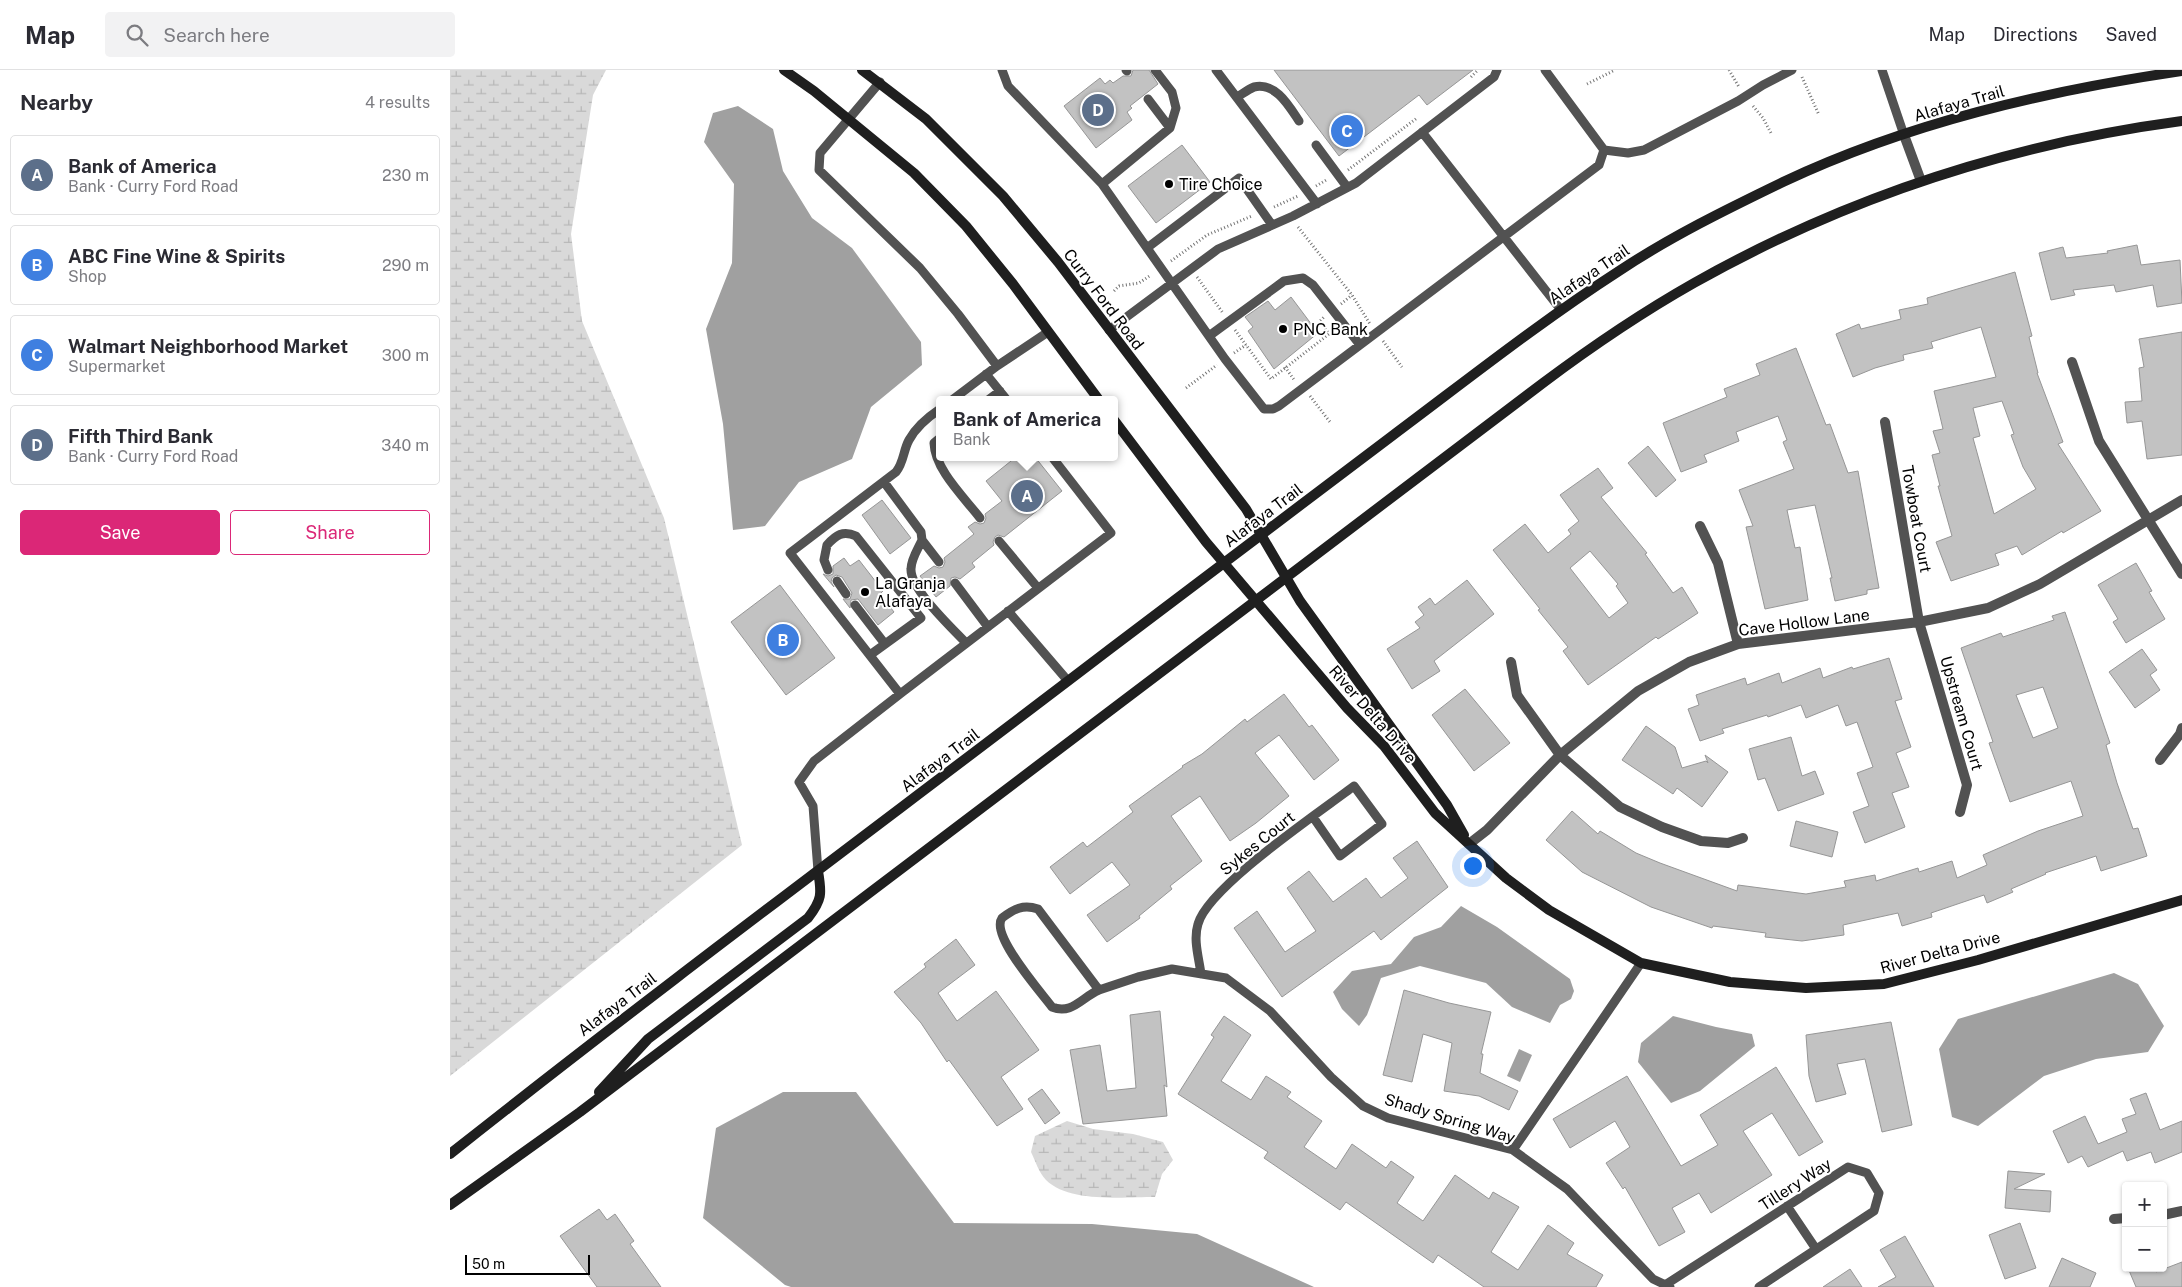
<!DOCTYPE html>
<meta charset="utf-8">
<style>
body{margin:0;font-family:"Public Sans",sans-serif;background:#f2f2f3;color:#2b2b33}
.controls{position:absolute;right:15px;bottom:15px;display:grid;overflow:hidden;border-radius:5px;box-shadow:0 1px 4px #0004}
.controls button{width:45px;height:45px;display:grid;place-items:center;padding:0;border:0;border-bottom:1px solid #e1e1e2;background:#fff;color:#2b2b33;font:25px sans-serif}
.scale{position:absolute;left:15px;bottom:12px;width:125px;box-sizing:border-box;padding-left:5px;border:2px solid #000;border-top:0;font-size:14px;line-height:18px;white-space:nowrap;color:#000;-webkit-text-stroke:4px #fff;paint-order:stroke}
.you{position:absolute;left:1022px;top:795px;width:18px;height:18px;margin:-12px;border:4px solid #fff;border-radius:50%;background:#1a73e8;box-shadow:0 0 0 8px #1a73e833}
.badge{display:grid;place-items:center;width:32px;height:32px;border-radius:50%;background:#db2777;color:#fff;font-size:16px;font-weight:700}
.pin{position:absolute;translate:-50% -50%;border:2px solid #fff;box-shadow:0 1px 5px #0006}
.popup{position:absolute;left:486px;top:326px;width:182px;height:65px;box-sizing:border-box;display:grid;place-content:center;border-radius:5px;background:#fff;filter:drop-shadow(0 1px 4px #0005);font-size:16px;white-space:nowrap;color:#7c7c81}
.popup b{font-size:19px;color:#2b2b33}
.popup::after{content:'';position:absolute;left:50%;top:100%;margin-left:-10px;border:10px solid transparent;border-top-color:#fff}
.list{margin:0;padding:0;list-style:none}
h2{display:flex;justify-content:space-between;align-items:center;height:65px;margin:0;padding:0 20px;font-size:21px}
h2 small{font-size:16px;font-weight:400;color:#7c7c81}
.list li{display:grid;grid-template-columns:32px 1fr auto;gap:15px;align-items:center;box-sizing:border-box;height:80px;margin:0 10px 10px;padding:0 10px;border:1px solid #e1e1e2;border-radius:5px}
.list b{display:block;font-size:19px;white-space:nowrap}
.list p{margin:0;font-size:16px;white-space:nowrap;color:#7c7c81}
.list em{font-size:16px;font-style:normal;color:#7c7c81}
.actions{display:flex;gap:10px;padding:15px 20px}
.actions a{flex:1;padding:11px 0;border:1px solid #db2777;border-radius:5px;text-align:center;font-size:18px;color:#db2777}
.actions .main{background:#db2777;color:#fff}
.icon{flex:none;width:28px;height:28px;fill:none;stroke:currentColor;stroke-width:2;stroke-linecap:round;stroke-linejoin:round}
.map{position:relative;flex:none;width:1732px;height:1217px;overflow:hidden}
header{display:flex;align-items:center;gap:30px;box-sizing:border-box;height:70px;padding:0 25px;background:#fff;border-bottom:1px solid #e1e1e2}
header strong{font-size:24px}
nav{display:flex;gap:28px;margin-inline-start:auto;font-size:18px}
.search{width:350px;height:45px;background:#f2f2f3;display:flex;align-items:center;gap:12px;box-sizing:border-box;padding:0 18px;border-radius:5px;color:#7c7c81;font-size:19px}
main{display:flex}
aside{flex:1;background:#fff}
.map>svg:first-child{display:block}
.wetland{fill:url(#wetland-marsh)}
.water{fill:#a0a0a0}
.building{fill:#c2c2c2;stroke:#969696;fill-rule:evenodd}
.lines{fill:none;stroke-linecap:round;stroke-linejoin:round}
.path{stroke:#747474;stroke-width:3;stroke-dasharray:1 2.5;stroke-linecap:butt}
.lane{stroke:#525252;stroke-width:9}
.street{stroke:#525252;stroke-width:10}
.secondary{stroke:#1f1f1f;stroke-width:10}
.poi-dot{fill:#000;stroke:#fff;stroke-width:2}
.labels{text-anchor:middle;stroke-width:4;stroke-linejoin:round;paint-order:stroke}
.street-label{font-size:16px;fill:#000;stroke:#fff}
.poi-label{font-size:16px;fill:#000;stroke:#fff;text-anchor:start}
</style>
<header>
<strong>Map</strong>
<div class="search"><svg class="icon" aria-label="search" viewBox="0 0 24 24"><circle cx="10" cy="10" r="6"/><path d="M15 15l6 6"/></svg>Search here</div>
<nav><a>Map</a><a>Directions</a><a>Saved</a></nav>
</header>
<main>
<aside>
<h2>Nearby<small>4 results</small></h2>
<ul class="list">
<li><span class="badge" style="background:#5c6f8a">A</span><div><b>Bank of America</b><p>Bank · Curry Ford Road</p></div><em>230 m</em></li>
<li><span class="badge" style="background:#3f7fe0">B</span><div><b>ABC Fine Wine &amp; Spirits</b><p>Shop</p></div><em>290 m</em></li>
<li><span class="badge" style="background:#3f7fe0">C</span><div><b>Walmart Neighborhood Market</b><p>Supermarket</p></div><em>300 m</em></li>
<li><span class="badge" style="background:#5c6f8a">D</span><div><b>Fifth Third Bank</b><p>Bank · Curry Ford Road</p></div><em>340 m</em></li>
</ul>
<div class="actions"><a class="main">Save</a><a>Share</a></div>
</aside>
<div class="map">
<svg width="1732" height="1217" viewBox="0 0 1732 1217">
<defs>
<pattern id="wetland-marsh" width="20" height="14" patternUnits="userSpaceOnUse" patternTransform="scale(1.25)"><rect width="20" height="14" fill="#d9d9d9"/><path d="M1 5h8M5 5V1M11 12h8M15 12V8" fill="none" stroke="#b8b8b8"/></pattern>
</defs>
<rect width="100%" height="100%" fill="#fff"/>
<path class="wetland" d="M0,0H156L143,25L121,164L132,251L214,448L292,775L0,1006Z
M617,1051L643,1059L683,1064L713,1072L723,1090L712,1104L705,1127C674,1127 619,1133 596,1110C589,1103 585,1090 581,1082L585,1066Z"/>
<path class="water" d="M288,36L323,59L333,101L362,148L402,178L471,272L472,295L421,337L402,389L349,412L315,456L283,460L273,354L256,259L282,193L284,114L254,72L263,43Z
M1011,836L1047,857L1120,909L1124,921L1121,929L1110,935L1100,953L1062,937L1036,913L970,896L931,908L917,945L909,956L892,939L883,922L902,901L941,894L964,867L991,857Z
M1664,903L1688,914L1714,956L1698,982L1646,989L1594,1006L1528,1056L1502,1047L1489,979L1508,949Z
M1223,946L1266,957L1302,964L1305,976L1250,1021L1221,1033L1188,992L1191,973Z
M1069,979L1082,985L1070,1012L1057,1006Z
M333,1022H406L504,1153L642,1154L747,1164L864,1217H341L335,1215L253,1148L266,1058Z"/>
<path class="building" d="M683,0H699L708,14L680,36L682,38L677,42L682,50L646,78L614,36L650,8L655,14L660,10L663,13L673,6H681Z
M824,0H1023L977,35L969,25L889,86Z
M732,75L760,112L706,153L678,116Z
M1687,175L1691,195L1730,190L1732,233L1707,237L1703,215L1666,222L1664,215L1623,220L1625,225L1601,230L1589,183L1613,177L1616,188L1658,183L1657,181Z
M1565,202L1582,266L1579,267L1588,303H1587L1613,372L1608,374L1651,441L1613,463L1612,461L1572,485L1567,476L1545,484L1549,495L1501,511L1486,472L1502,466L1488,416H1490L1482,385L1490,383L1483,361L1493,359L1484,321L1546,307L1531,257L1481,272L1483,278L1453,285L1454,290L1425,298L1403,307L1386,264L1409,254L1411,259L1451,249L1449,240L1478,234L1477,228ZM1552,331L1564,364L1561,365L1573,397L1586,419L1544,444L1523,368L1530,366L1523,338Z
M841,227L868,263L824,299L798,261L803,257L795,247L818,231L825,240Z
M1732,262V385L1697,389L1692,351L1677,353L1675,332L1692,331L1689,298L1694,297L1689,269Z
M1346,278L1376,355L1380,354L1398,403L1408,401L1429,518L1417,520V524L1385,531L1380,508H1382L1365,435L1337,440L1345,478L1350,477L1358,530L1315,539L1296,457L1303,456L1289,420L1344,399L1333,372L1337,370L1328,346L1286,362L1289,371L1254,385L1257,392L1231,402L1213,353L1277,327L1274,319L1310,305L1306,294Z
M1198,376L1226,410L1206,427L1178,393Z
M566,387H585L612,421L554,467L548,465L545,467L543,472L544,475L522,493L525,497L510,509L505,507L501,508L500,516L486,527L470,506L484,496L489,498L493,497L495,492L494,488L524,464L518,457L525,452L530,454L534,453L536,448L535,444L552,431L536,411Z
M1148,398L1163,418L1151,427L1197,483L1195,484L1223,523L1232,517L1248,543L1208,569L1206,567L1138,615L1113,581L1118,577L1088,540L1090,539L1043,480L1075,454L1098,483L1121,464L1118,460L1129,451L1110,425ZM1140,481L1168,514L1166,516L1178,533L1159,548L1120,498Z
M432,430L461,468L440,484L412,445Z
M394,488L400,496L409,490L433,521L430,524L444,542L428,555L408,529L401,530L400,538L393,529H400L402,523L392,507L386,505L382,508L381,512L384,517L373,504L378,506L383,504V496Z
M1686,493L1702,521L1699,522L1715,549L1676,573L1663,552L1668,549L1648,515Z
M1017,510L1044,544L984,591L990,601L962,619L937,579L970,558L965,552L974,545L968,537L980,528L985,535Z
M330,515L385,588L336,625L281,552Z
M1615,542L1660,673L1656,675L1667,713L1683,759L1688,758L1697,786L1651,801L1646,786L1595,803L1596,804L1561,819L1563,822L1537,833L1534,825L1481,843L1482,847L1452,856L1448,843L1393,855L1394,865L1352,871L1315,867L1316,863L1263,856L1262,858L1201,837L1132,802L1096,770L1122,741L1148,764L1150,761L1186,783L1210,793L1287,821L1288,815L1356,824L1396,817L1394,811L1425,805L1426,811L1468,798L1469,802L1502,791L1507,808L1537,795L1533,785L1588,761L1633,746L1621,711L1560,732L1539,673L1543,672L1511,578L1551,563L1553,567L1604,550L1602,546ZM1593,617L1608,658L1583,668L1566,625Z
M1692,579L1707,600L1700,605L1710,620L1685,638L1659,602Z
M1439,588L1452,629L1445,631L1461,677L1446,683L1459,717L1442,723L1455,757L1415,773L1403,742L1419,736L1407,703L1423,697L1407,652L1396,656L1388,635L1356,648L1351,635L1318,647L1317,645L1272,659L1274,663L1250,671L1238,639L1249,635L1246,625L1295,608L1297,615L1329,603L1332,613L1370,598L1373,608L1402,597L1403,599Z
M1015,619L1060,673L1024,701L982,645Z
M834,624L859,657L862,655L889,690L864,710L829,665L805,683L839,726L806,753L780,771L750,726L721,746L752,791L720,816L722,819L689,846L690,848L657,872L637,845L680,815L662,792L620,824L600,797L633,772L637,777L683,742L679,736L733,697L732,696L752,684L795,649L797,652Z
M1196,656L1225,677L1232,698L1256,691L1258,693L1255,685L1278,702L1252,737L1227,718L1223,724L1172,690Z
M1341,667L1352,706L1365,701L1374,724L1328,741L1315,708L1308,710L1299,679Z
M1346,751L1388,762L1382,787L1340,776Z
M967,771L998,817L931,870L924,861L832,927L784,858L807,841L835,882L866,861L837,818L859,801L883,832L916,808L931,828L958,808L943,788Z
M506,869L525,895L488,923L507,951L546,921L589,980L551,1007L573,1039L547,1056L499,990L497,992L471,953L444,922L476,897L474,894Z
M954,920L999,933L1041,942L1031,984H1033L1030,1003L1068,1021L1059,1040L1029,1026L994,1021L1002,973L973,964L962,1012L933,1005Z
M710,941L717,1017L714,1015L717,1046L633,1054L620,980L650,975L657,1021L686,1018L680,945Z
M774,946L801,965L771,1011L801,1030L816,1006L841,1022L837,1027L872,1051L854,1077L886,1099L902,1074L936,1098L941,1091L964,1107L947,1133L973,1151L1005,1105L1039,1129L1043,1122L1069,1137L1041,1182L1068,1200L1098,1155L1124,1173L1117,1184L1153,1205L1146,1217H1034L988,1185L983,1193L896,1132L890,1140L814,1088L818,1082L728,1024L764,967L761,965Z
M1441,952L1462,1055L1432,1062L1415,989L1387,994L1396,1024L1366,1032L1359,1006L1356,965Z
M1326,997L1373,1072L1349,1086L1322,1043L1293,1061L1322,1105L1261,1143L1249,1123L1222,1138L1235,1162L1209,1176L1175,1117L1173,1119L1156,1093L1180,1077L1165,1051L1120,1078L1103,1049L1177,1006L1231,1096L1268,1075L1250,1045Z
M592,1019L610,1043L595,1054L578,1029Z
M1696,1023L1710,1060L1732,1051V1082L1705,1093L1701,1082L1677,1091L1673,1081L1638,1097L1632,1086L1618,1093L1603,1061L1635,1046L1648,1074L1677,1062L1672,1049L1686,1044L1680,1029Z
M1558,1101L1595,1104L1564,1119L1601,1121L1600,1142L1555,1138Z
M149,1139L157,1150L165,1144L184,1171L180,1174L211,1217H147L110,1166Z
M1570,1153L1586,1198L1555,1209L1539,1165Z
M1455,1166L1484,1217H1428L1446,1207L1430,1180Z
M1612,1188L1646,1203L1640,1217H1599Z
M1732,1192V1217H1686L1678,1198H1704L1706,1202Z
M1400,1199L1412,1217H1373Z"/>
<g class="lines">
<path class="path" d="M1279,0L1289,17
M1021,7L1028,0
M1352,7L1369,45
M1137,14L1165,0
M1303,36L1313,48L1322,65
M898,100L967,48
M866,116L878,109
M824,137L848,126
M848,157L902,225L920,254
M721,191L757,165L802,146
M747,207L773,243
M664,221L669,216L689,213L701,205
M891,234L902,225
M785,260L821,309L879,264L870,251L874,247
M933,271L952,297
M784,283L796,275
M835,297L845,311
M736,318L767,295
M860,326L880,352"/>
<path class="lane" d="M552,0L558,16L652,114L775,289L814,339H823L829,336L1149,95L1154,80
M676,0L677,1
M766,0L867,134
M1095,0L1154,80L1178,83L1194,80L1288,31L1313,15L1342,0
M1432,0L1454,65
M430,12L370,83L369,100L470,198L508,244L547,296
M787,27C792,24 799,19 804,17C826,12 839,36 849,51
M698,29L720,58
M972,62L1111,240
M866,75L897,117
M652,114L720,58L726,38L722,22L705,0
M697,178L789,108L822,155
M659,260L768,179L843,146L906,113L1044,7L1047,0
M759,266L834,211L853,208L863,215L910,275
M536,304L557,330
M502,330L547,296L598,262
M538,330L550,321
M490,339C478,347 466,357 459,370C453,381 454,392 446,402L340,483L450,624L661,463L602,387
M490,368L484,373C485,400 514,427 530,448
M434,412L471,462L472,470L489,492
M472,470C468,479 461,489 461,499C460,519 502,558 516,573
M549,471L588,518
M378,500L374,490L377,475C386,465 393,460 406,466L471,548L420,585
M387,511L396,524
M505,513L538,557
M405,535L435,574
M558,541L618,611
M368,801L363,736L349,712L364,691L450,624
M751,904C749,888 743,870 748,854C758,817 870,742 904,716L932,754L890,786L863,747
M649,920C632,927 622,945 602,937C590,921 540,865 552,848C564,839 573,834 588,839L649,920L688,907L722,899L776,908L820,941L881,1007L913,1036L938,1048L1063,1080L1117,1119L1203,1209L1220,1217
M1063,1080L1191,893
M1337,1136L1366,1179
M1215,1215L1398,1097L1417,1103L1429,1123L1424,1141L1309,1217"/>
<path class="street" d="M1454,65L1471,111
M1622,292L1649,371L1732,504
M1435,352L1469,552L1517,715L1510,742
M1250,456L1268,493L1288,574
M1061,592L1067,625L1110,685L1170,737L1212,757L1251,771L1278,773L1293,768
M1710,690L1730,664L1732,658
M1019,774L1037,760L1110,685L1188,621L1239,592L1288,574L1469,552L1538,538L1590,514L1732,430
M1713,1145L1732,1141
M1664,1149L1676,1148"/>
<path class="secondary" d="M334,0L364,21L464,103L516,156L563,214L649,330
M412,0L476,49L553,126L608,192L796,439L850,531L997,735L1014,765
M664,350L756,472L897,638L934,676L985,743L1056,808L1099,840L1191,893L1280,912L1356,918L1434,914L1528,890L1732,830
M149,1022L198,969L358,848C372,830 372,824 368,801
M0,1084C217,912 440,747 660,579C754,508 848,437 942,366C1017,310 1090,252 1169,201C1220,167 1277,139 1333,112C1458,53 1595,21 1732,1
M0,1135L130,1042L1093,313C1141,277 1191,243 1244,213C1395,128 1560,74 1732,51"/>
</g>
<g class="poi-dot">
<circle cx="719" cy="114" r="5"/>
<circle cx="833" cy="259" r="5"/>
<circle cx="415" cy="522" r="5"/>
</g>
<g class="labels">
<g class="street-label">
<text transform="translate(1509 33) rotate(-16)" y="6">Alafaya Trail</text>
<text transform="translate(1139 204) rotate(-34)" y="6">Alafaya Trail</text>
<text transform="translate(654 229) rotate(53)" y="6">Curry Ford Road</text>
<text transform="translate(813 445) rotate(-37)" y="6">Alafaya Trail</text>
<text transform="translate(1467 449) rotate(80)" y="6">Towboat Court</text>
<text transform="translate(1354 552) rotate(-7)" y="6">Cave Hollow Lane</text>
<text transform="translate(1512 643) rotate(74)" y="6">Upstream Court</text>
<text transform="translate(923 644) rotate(49)" y="6">River Delta Drive</text>
<text transform="translate(490 690) rotate(-37)" y="6">Alafaya Trail</text>
<text transform="translate(807 773) rotate(-39)" y="6">Sykes Court</text>
<text transform="translate(1490 882) rotate(-15)" y="6">River Delta Drive</text>
<text transform="translate(167 934) rotate(-37)" y="6">Alafaya Trail</text>
<text transform="translate(1000 1048) rotate(17)" y="6">Shady Spring Way</text>
<text transform="translate(1345 1114) rotate(-33)" y="6">Tillery Way</text>
</g>
<g class="poi-label">
<text x="729" y="120">Tire Choice</text>
<text x="843" y="265">PNC Bank</text>
<text x="425" y="519">La Granja<tspan x="425" dy="18">Alafaya</tspan></text>
</g>
</g>
</svg>
<div class="controls">
<button>+</button>
<button>−</button>
</div>
<div class="scale">50 m</div>
<div class="you"></div>
<div class="pin badge" style="left:577px;top:426px;background:#5c6f8a">A</div>
<div class="popup"><b>Bank of America</b>Bank</div>
<div class="pin badge" style="left:333px;top:570px;background:#3f7fe0">B</div>
<div class="pin badge" style="left:897px;top:61px;background:#3f7fe0">C</div>
<div class="pin badge" style="left:648px;top:40px;background:#5c6f8a">D</div>
</div>
</main>
